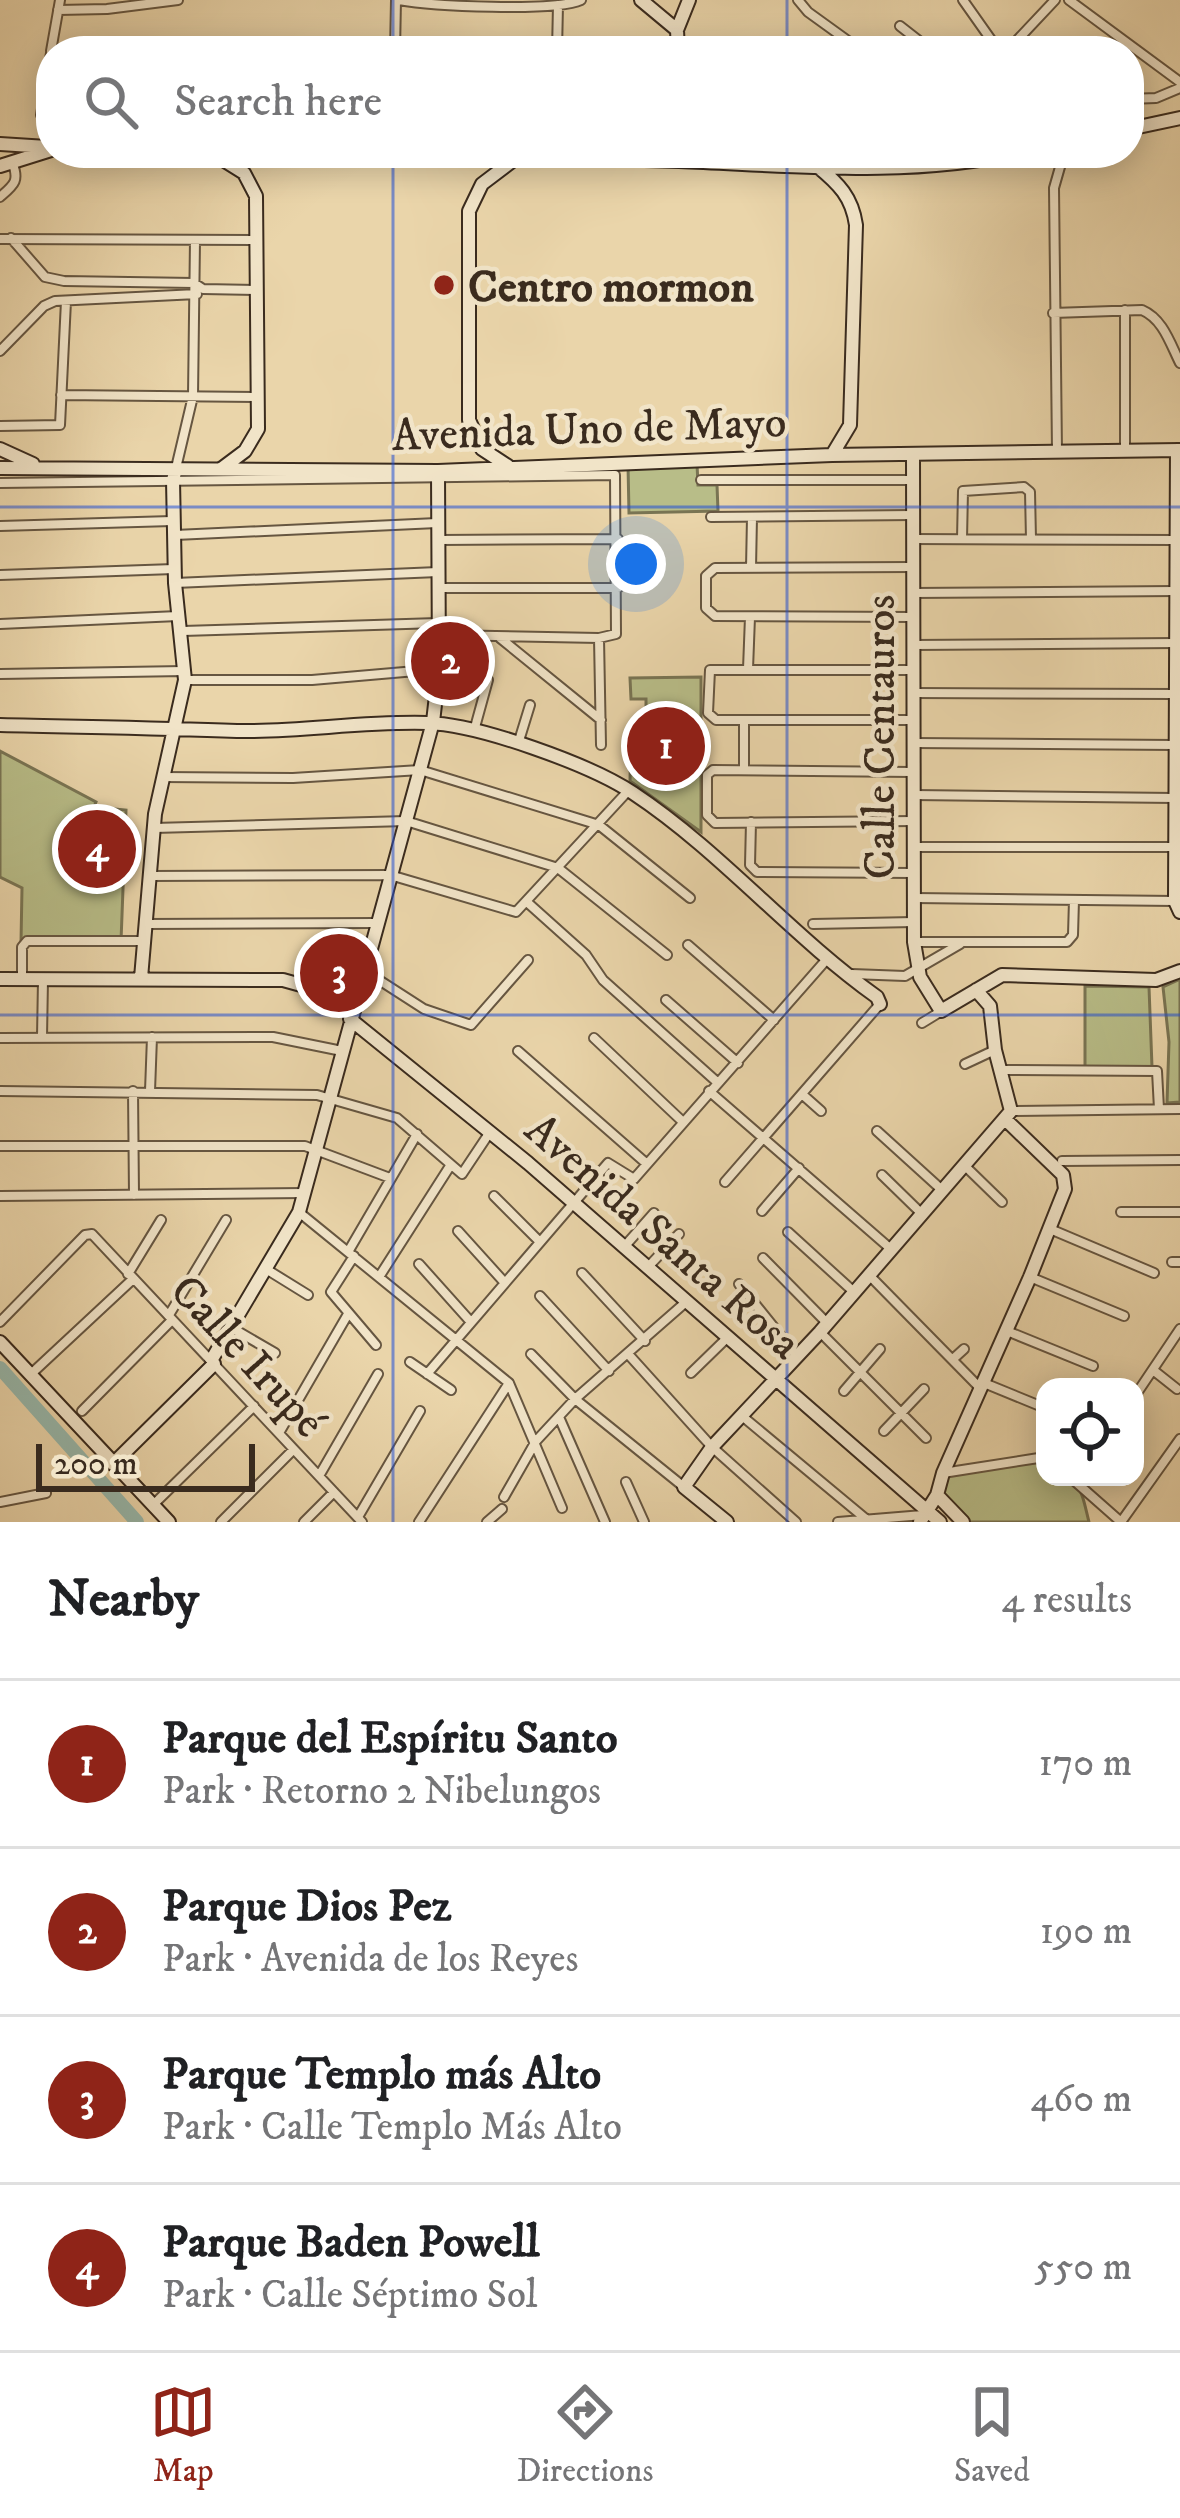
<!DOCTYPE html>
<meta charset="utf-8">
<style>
body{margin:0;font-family:"IM FELL DW Pica",serif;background:#f6f6f6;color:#202124}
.controls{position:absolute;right:36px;bottom:36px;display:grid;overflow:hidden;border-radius:24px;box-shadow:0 6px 30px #0003}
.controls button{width:108px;height:108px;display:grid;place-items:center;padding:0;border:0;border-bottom:3px solid #e0e0e0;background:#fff;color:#202124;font:60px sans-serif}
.scale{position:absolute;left:36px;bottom:30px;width:219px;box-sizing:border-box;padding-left:12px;border:6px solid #3a2b1e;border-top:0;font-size:33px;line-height:42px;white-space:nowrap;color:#3a2b1e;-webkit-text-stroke:9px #f1e4c8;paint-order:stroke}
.you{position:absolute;left:636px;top:564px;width:42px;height:42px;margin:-30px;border:9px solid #fff;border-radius:50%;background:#1a73e8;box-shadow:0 0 0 18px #1a73e833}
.badge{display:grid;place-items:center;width:78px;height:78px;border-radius:50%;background:#8f2418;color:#fff;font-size:39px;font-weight:700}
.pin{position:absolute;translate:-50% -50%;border:6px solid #fff;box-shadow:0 3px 12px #0006}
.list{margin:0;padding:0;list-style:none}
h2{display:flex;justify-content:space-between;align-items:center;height:156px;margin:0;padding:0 48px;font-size:51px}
h2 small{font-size:39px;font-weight:400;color:#757577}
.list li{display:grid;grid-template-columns:78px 1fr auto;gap:36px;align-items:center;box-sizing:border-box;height:168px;padding:0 48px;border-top:3px solid #e0e0e0}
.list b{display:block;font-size:45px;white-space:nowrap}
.list p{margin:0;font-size:39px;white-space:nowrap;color:#757577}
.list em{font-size:39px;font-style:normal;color:#757577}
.icon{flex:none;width:66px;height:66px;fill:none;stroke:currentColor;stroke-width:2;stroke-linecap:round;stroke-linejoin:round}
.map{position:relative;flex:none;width:1180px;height:1522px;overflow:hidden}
.search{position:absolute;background:#fff;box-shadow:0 6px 30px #0003;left:36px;right:36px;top:36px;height:132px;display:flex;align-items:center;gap:30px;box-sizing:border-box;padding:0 42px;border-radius:48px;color:#757577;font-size:45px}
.sheet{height:828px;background:#fff}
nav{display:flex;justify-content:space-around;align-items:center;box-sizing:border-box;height:168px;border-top:3px solid #e0e0e0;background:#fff;font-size:33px;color:#757577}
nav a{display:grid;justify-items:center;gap:6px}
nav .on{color:#8f2418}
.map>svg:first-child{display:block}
.green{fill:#b8bd88;stroke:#797453;stroke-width:3}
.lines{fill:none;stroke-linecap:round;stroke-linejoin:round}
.river{stroke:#98b8ab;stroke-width:14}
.street-casing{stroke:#665641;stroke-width:12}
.secondary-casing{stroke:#3a2b1e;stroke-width:16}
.street{stroke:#f1e4c8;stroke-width:8}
.secondary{stroke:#f1e4c8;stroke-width:12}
.grid{fill:none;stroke:#1d4ed8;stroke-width:3;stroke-opacity:0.55}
.poi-dot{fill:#8f2418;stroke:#f1e4c8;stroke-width:4.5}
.labels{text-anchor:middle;stroke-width:9;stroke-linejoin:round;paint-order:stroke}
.poi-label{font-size:45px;font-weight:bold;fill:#3a2b1e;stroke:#f1e4c8;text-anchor:start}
.street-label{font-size:45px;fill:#3a2b1e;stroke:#f1e4c8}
</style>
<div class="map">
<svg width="1180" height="1522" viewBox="0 0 1180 1522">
<rect width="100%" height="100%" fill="#ead5aa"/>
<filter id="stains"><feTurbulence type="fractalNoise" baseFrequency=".00167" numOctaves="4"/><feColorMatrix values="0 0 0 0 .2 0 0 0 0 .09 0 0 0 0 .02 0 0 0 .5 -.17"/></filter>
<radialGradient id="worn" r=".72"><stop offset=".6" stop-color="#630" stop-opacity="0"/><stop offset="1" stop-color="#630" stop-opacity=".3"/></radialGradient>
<path class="green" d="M697,464L698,485H717L718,511L629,513L628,465Z
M701,677V832L630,781L631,734H645L646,725L670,724L671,708L646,707V699H631L630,678Z
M0,751L96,802L94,807L126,810L121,941L21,942L22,888L0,877Z
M364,964L354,996L317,980L318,965Z
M1180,979V1102L1167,1103L1169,1042L1163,987Z
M1085,986L1149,987L1152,1067H1085Z
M1027,1461L1045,1464V1477C1082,1477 1081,1490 1089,1522H968L941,1493L946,1474Z"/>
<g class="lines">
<path class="river" d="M0,1368L137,1522"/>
<g class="street-casing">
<path id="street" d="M399,0C431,6 555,12 581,0
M798,0L808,12L862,51
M963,0L999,51
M1069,0L1180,82
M58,10L107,9L178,0
M900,26L932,51
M51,51L60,0
M253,51L340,44L388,51
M395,51L396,0
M557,51L558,5
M1007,51L1055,0
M51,53L41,115L51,114
M1129,99L1156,98L1180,88
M0,197C14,185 20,181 12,162
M11,238L45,277L64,281L194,283L203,289L258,290
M0,239L255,240
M1053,313L1142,310C1163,319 1170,343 1180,363
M0,351L44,306L55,301L197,294
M61,395L257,397
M0,426L60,425L66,301
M1125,450V310
M1057,451L1054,188L1064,153
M176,468L193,396L195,240
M701,480H913
M0,483L615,475L616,634L599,638L440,635
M711,517L913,515
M0,526L172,521
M175,535L437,523
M913,539L1176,540
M962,539L963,491L1024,487L1030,492L1031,539
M439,540L618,539
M912,567L715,568L706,576V608L715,616L912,617
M751,568L752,517
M0,575L174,569
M175,583L438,572
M440,588H618
M913,593L1176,591
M0,624L178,616
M183,631L438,623
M500,638L601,720
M599,638L601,745
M914,645L1176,643
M748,669L750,617
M0,674L184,671
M185,680H312L439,669
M914,693L1176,694
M744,720V770
M912,720H716L708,713L710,670H912
M474,731L488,680
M914,743L1175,745
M518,744L530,705
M912,772L713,770L707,775V815L715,823L914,821
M162,777L293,778L420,770L599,825L690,898
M914,795L1175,798
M751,822L750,865L757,872L914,873
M154,828L406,821L558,868L667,955
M914,847H1175
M150,876L390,875L516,912L628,791
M915,898L1175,901
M528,903L586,955L603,980L717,1082
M146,924L377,923
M813,924L914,922
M914,942H1067L1073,935L1074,900
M688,945L774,1020
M365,971L424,1009L471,1025L528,960
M852,974L905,976L960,944
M22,978V947L27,941H144
M666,1000L738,1063
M922,1023L940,1012
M42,1037L43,980
M0,1038L273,1037L342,1051
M594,1038L683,1122
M518,1051L647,1164
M965,1064L995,1050
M1002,1070L1157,1071L1159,1109
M0,1091L317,1095L397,1118L462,1174L490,1132
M133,1091L134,1195
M150,1091L152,1037
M709,1091L892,1250
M803,1095L821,1111
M1011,1111L1180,1109
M877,1131L942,1190
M0,1146H305L390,1178
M1062,1161L1180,1160
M964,1165L1002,1202
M882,1175L922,1214
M725,1182L880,1004
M0,1196L304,1193
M494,1196L539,1241
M762,1211L799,1168
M1121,1212H1180
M300,1213L509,1383L562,1508
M1050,1229L1154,1273
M458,1231L505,1283
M788,1232L854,1292
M624,1247L654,1213
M348,1252L417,1134
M354,1256L331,1292L376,1345
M763,1258L828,1324
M1172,1262H1180
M419,1264L470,1321
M648,1267L679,1234
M266,1269L308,1295
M582,1273L645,1341
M128,1274L161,1220
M869,1275L981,1389
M379,1277L450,1166
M1030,1277L1124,1316
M739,1284L797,1356
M540,1296L609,1371
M169,1315L226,1220
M0,1322L85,1235L92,1234L362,1522
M232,1328L275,1353
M1007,1331L1093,1366
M820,1332L926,1438
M531,1354L575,1399L684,1487
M629,1355L712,1447L796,1522
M953,1359L964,1349
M410,1362L451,1390
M1153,1370L1177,1389
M691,1373L728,1337
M31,1374L133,1279
M427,1374L608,1163L634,1179L827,959
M984,1383L1045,1408
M844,1391L880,1349
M1135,1396L1180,1329
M82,1411L172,1320
M742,1416L866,1519
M559,1417L605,1522
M884,1431L924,1389
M279,1433L348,1314
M943,1473L1045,1457
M319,1476L378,1374
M1070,1477L1121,1522
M626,1482L644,1522
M504,1497L536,1441L575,1399L686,1302
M0,1502L46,1493
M154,1504L254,1406
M358,1517L420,1411
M221,1522L293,1450
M304,1522L334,1492
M419,1522L509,1383
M487,1522L502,1509
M838,1522L923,1515
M1121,1522L1180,1439"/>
</g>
<g class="secondary-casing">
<path id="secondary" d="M641,0L677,30
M678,51L677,30L689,0
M1129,129L1180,118
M0,144L47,147
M212,153L244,173L256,196L258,429L245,451L221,469
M249,153C392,156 535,156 679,161C786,165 911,178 1016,153
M0,166L51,150
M817,166C839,184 852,197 856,225L850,425L832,455
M0,449L33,464
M1177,450L1175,901L1180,912
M913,456L914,942L920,977L941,1011L1002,975L1156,980L1180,971
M508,466L482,449L469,420V211L482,184L511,162
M0,468L438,471L832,455L1180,450
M0,725C79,727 158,728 237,731C300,732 364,721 427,723C478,724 591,765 633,793C722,852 790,935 877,997L880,1004
M141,978L155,814L185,680L175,583L173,480L176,469
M0,979L283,980L355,1000
M350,1019L528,1163L940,1522
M0,1342L169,1522
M212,1359L299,1212L433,722L439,669L438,471
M113,1464L214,1364
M937,1495L963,1522
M727,1522L684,1487L712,1447L820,1332L1011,1111L995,1050L990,1006L976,990
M920,1522L937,1495L943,1473L1030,1277L1065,1189L1063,1175L1005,1119"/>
</g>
<use href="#street" class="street"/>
<use href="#secondary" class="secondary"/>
</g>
<path class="grid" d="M393,0V51M787,0V51M393,153V1522M787,153V1522M0,507H1180M0,1015H1180"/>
<circle class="poi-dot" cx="444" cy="285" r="12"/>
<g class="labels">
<g class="poi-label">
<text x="468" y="301">Centro mormon</text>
</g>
<g class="street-label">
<text transform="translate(589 427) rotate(-2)" y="16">Avenida Uno de Mayo</text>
<text transform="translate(878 737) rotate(-90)" y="16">Calle Centauros</text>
<text transform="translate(664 1235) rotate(41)" y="16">Avenida Santa Rosa</text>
<text transform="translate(249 1355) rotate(47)" y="16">Calle Irupé</text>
</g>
</g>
<rect width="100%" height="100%" filter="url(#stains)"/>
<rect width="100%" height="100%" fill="url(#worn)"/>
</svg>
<div class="controls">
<button><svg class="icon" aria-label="locate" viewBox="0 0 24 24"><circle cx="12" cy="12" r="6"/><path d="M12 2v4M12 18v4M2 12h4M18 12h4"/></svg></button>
</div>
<div class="scale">200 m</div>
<div class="you"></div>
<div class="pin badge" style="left:666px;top:746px">1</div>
<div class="pin badge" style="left:450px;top:661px">2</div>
<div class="pin badge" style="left:339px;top:973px">3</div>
<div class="pin badge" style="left:97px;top:849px">4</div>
<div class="search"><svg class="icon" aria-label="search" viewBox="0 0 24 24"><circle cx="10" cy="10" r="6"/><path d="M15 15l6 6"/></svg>Search here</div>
</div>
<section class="sheet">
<h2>Nearby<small>4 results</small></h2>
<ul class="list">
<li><span class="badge">1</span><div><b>Parque del Espíritu Santo</b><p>Park · Retorno 2 Nibelungos</p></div><em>170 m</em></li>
<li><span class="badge">2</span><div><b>Parque Dios Pez</b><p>Park · Avenida de los Reyes</p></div><em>190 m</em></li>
<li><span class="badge">3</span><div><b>Parque Templo más Alto</b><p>Park · Calle Templo Más Alto</p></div><em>460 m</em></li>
<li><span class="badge">4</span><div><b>Parque Baden Powell</b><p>Park · Calle Séptimo Sol</p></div><em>550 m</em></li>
</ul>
</section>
<nav>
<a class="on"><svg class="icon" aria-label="map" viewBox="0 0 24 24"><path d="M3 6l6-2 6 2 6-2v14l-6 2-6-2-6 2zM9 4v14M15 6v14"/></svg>Map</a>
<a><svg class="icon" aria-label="directions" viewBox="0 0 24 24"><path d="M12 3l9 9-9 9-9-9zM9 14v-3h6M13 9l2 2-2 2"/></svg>Directions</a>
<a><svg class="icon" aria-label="saved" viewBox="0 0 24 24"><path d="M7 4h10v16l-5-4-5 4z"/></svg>Saved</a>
</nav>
